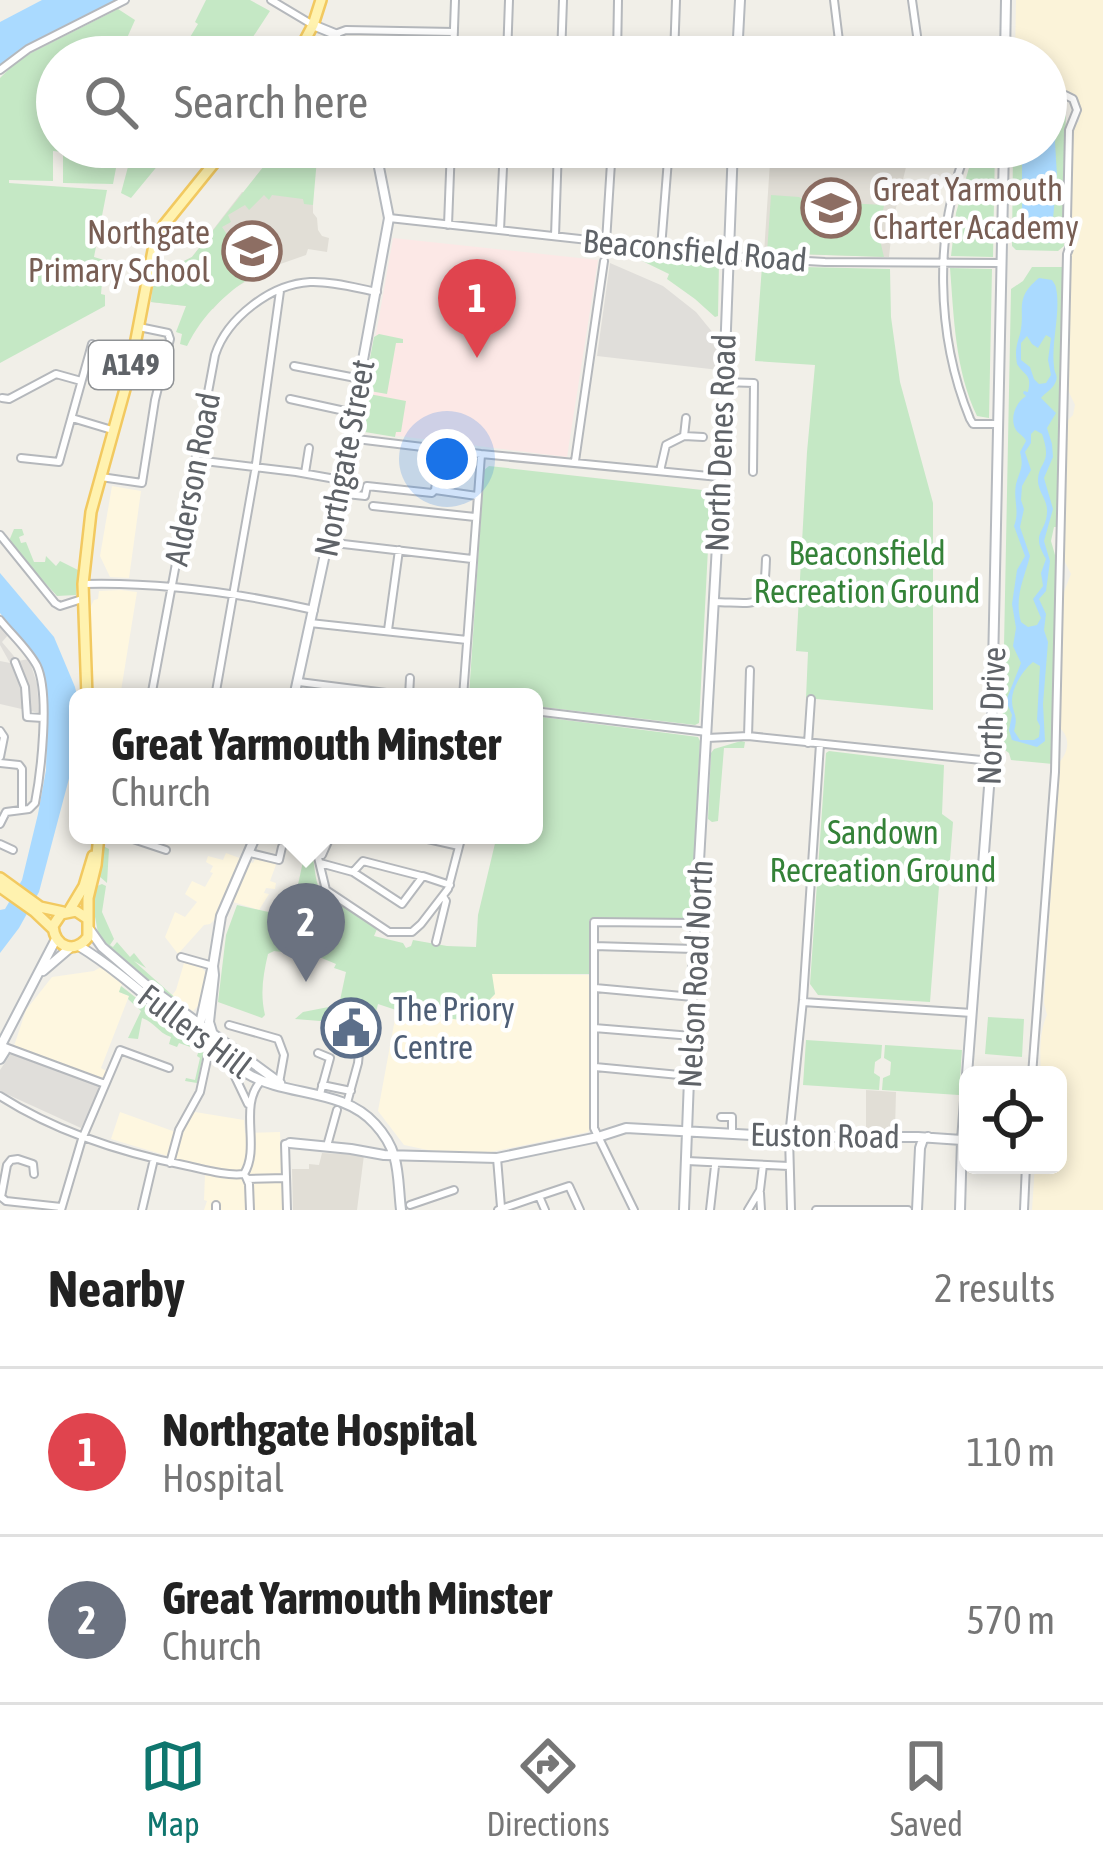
<!DOCTYPE html>
<style>
body{margin:0;font-family:"Asap Condensed",sans-serif;background:#f6f6f6;color:#222}
.controls{position:absolute;right:36px;bottom:36px;display:grid;overflow:hidden;border-radius:18px;box-shadow:0 6px 18px #0003}
.controls button{width:108px;height:108px;display:grid;place-items:center;padding:0;border:0;border-bottom:3px solid #e0e0e0;background:#fff;color:#222;font:60px sans-serif}
.you{position:absolute;left:447px;top:459px;width:42px;height:42px;margin:-30px;border:9px solid #fff;border-radius:50%;background:#1a73e8;box-shadow:0 0 0 18px #1a73e833}
.badge{display:grid;place-items:center;width:78px;height:78px;border-radius:50%;background:#0f766e;color:#fff;font-size:39px;font-weight:700}
.pin{position:absolute;translate:-50% -99px;filter:drop-shadow(0 3px 6px #0008)}
.pin::after{content:'';position:absolute;top:63px;width:42px;height:36px;background:inherit;clip-path:polygon(0 0,100% 0,50% 100%)}
.popup{position:absolute;left:69px;top:688px;width:474px;height:156px;box-sizing:border-box;display:grid;place-content:center;border-radius:18px;background:#fff;filter:drop-shadow(0 3px 9px #0005);font-size:39px;white-space:nowrap;color:#767676}
.popup b{font-size:45px;color:#222}
.popup::after{content:'';position:absolute;left:50%;top:100%;margin-left:-24px;border:24px solid transparent;border-top-color:#fff}
.list{margin:0;padding:0;list-style:none}
h2{display:flex;justify-content:space-between;align-items:center;height:156px;margin:0;padding:0 48px;font-size:51px}
h2 small{font-size:39px;font-weight:400;color:#767676}
.list li{display:grid;grid-template-columns:78px 1fr auto;gap:36px;align-items:center;box-sizing:border-box;height:168px;padding:0 48px;border-top:3px solid #e0e0e0}
.list b{display:block;font-size:45px;white-space:nowrap}
.list p{margin:0;font-size:39px;white-space:nowrap;color:#767676}
.list em{font-size:39px;font-style:normal;color:#767676}
.icon{flex:none;width:66px;height:66px;fill:none;stroke:currentColor;stroke-width:2;stroke-linecap:round;stroke-linejoin:round}
.map{position:relative;flex:none;width:1103px;height:1210px;overflow:hidden}
.search{position:absolute;background:#fff;box-shadow:0 6px 18px #0003;left:36px;right:36px;top:36px;height:132px;display:flex;align-items:center;gap:30px;box-sizing:border-box;padding:0 42px;border-radius:66px;color:#767676;font-size:45px}
.sheet{height:492px;background:#fff}
nav{display:flex;justify-content:space-around;align-items:center;box-sizing:border-box;height:168px;border-top:3px solid #e0e0e0;background:#fff;font-size:33px;color:#767676}
nav a{display:grid;justify-items:center;gap:6px}
nav .on{color:#0f766e}
.map>svg:first-child{display:block}
.commercial{fill:#fef7e0}
.industrial{fill:#e0deda}
.education{fill:#e1ded6}
.medical{fill:#fce8e6}
.green{fill:#c5e8c5}
.sand{fill:#fbf3d9}
.water{fill:#aadaff;fill-rule:evenodd}
.lines{fill:none;stroke-linecap:round;stroke-linejoin:round}
.street-casing{stroke:#b5b8bc;stroke-width:10}
.secondary-casing{stroke:#b6babf;stroke-width:12}
.primary-casing{stroke:#f2c960;stroke-width:14}
.street{stroke:#fff;stroke-width:6}
.secondary{stroke:#fff;stroke-width:8}
.primary{stroke:#fff2af;stroke-width:9}
.labels{text-anchor:middle;stroke-width:9;stroke-linejoin:round;paint-order:stroke}
.shield{fill:#fff;stroke:#8f9295;stroke-width:3}
.shield-label{font-size:30px;font-weight:bold;fill:#5f6368}
.education-label{font-size:33px;fill:#785e54;stroke:#fff;text-anchor:start}
.street-label{font-size:33px;fill:#5f6368;stroke:#fff}
.park-label{font-size:33px;fill:#348238;stroke:#fff}
.service-label{font-size:33px;fill:#4e5e75;stroke:#fff;text-anchor:start}
</style>
<div class="map">
<svg width="1103" height="1210" viewBox="0 0 1103 1210">
<rect width="100%" height="100%" fill="#f1efe8"/>
<path class="commercial" d="M112,486L141,491L129,578L110,577L100,556Z
M121,590L137,592L120,697H93L90,608L94,600L98,599L99,591Z
M226,853L253,863L256,857L277,862L270,881L276,883L275,889L266,888L264,893L269,894L259,910L223,899L215,919L210,924L204,925L178,954L165,937L175,912L185,917L197,902L185,894L192,881L205,887L213,873L210,872L213,866L206,862L208,856L223,860Z
M184,963L202,968L206,973L200,1004L193,1011L171,997L176,990Z
M101,967L122,984L119,992L129,996L101,1068L108,1072L103,1084L13,1049L26,1010L52,977L94,971Z
M491,974L592,975L591,1126L588,1132L486,1153L447,1154L404,1145L378,1111L397,1008L469,1021L495,994Z
M120,1112L181,1134L192,1114L195,1112L244,1120L245,1133L280,1132L283,1210H204L207,1201L204,1200L205,1175L226,1178L230,1170L181,1160L111,1139Z"/>
<path class="industrial" d="M610,263L663,286L696,312L718,339L719,370L597,356Z
M0,624L9,634L2,642L18,661L29,659L37,684L39,713L0,704V661L10,663L0,645Z
M12,1052L101,1087L81,1128L0,1091V1070Z"/>
<path class="education" d="M771,147H911L893,220L889,257L764,253Z
M242,192L313,198V213L317,218L318,230L322,236L329,238L327,252L308,249L306,255L269,268L228,292L213,309L151,302L154,276L192,257Z
M866,1090L896,1092L895,1130H866Z
M322,1153L364,1155L357,1210H293L292,1169H309V1164L319,1165Z"/>
<path class="medical" d="M393,238L598,260L567,457L359,431Z"/>
<path class="green" d="M206,0H250L270,11L249,43L247,57H178L198,24L195,22Z
M118,9L135,20L127,38L159,57H57V147H120L113,184L63,183V152L53,151V181L9,180V183L107,190L94,257L104,260L101,294L105,295V306L0,363V78L18,60L29,54Z
M1046,97L1062,98V101H1066L1064,246L1058,251L1016,250L1012,246L1013,147H1046Z
M137,147H173L131,198L121,193L129,163Z
M279,147H318L313,205L304,204L303,199L272,195L269,200L264,195L249,210L245,205L228,215L231,222L222,227L254,275C225,294 203,314 187,346L180,344L182,334L176,332L186,306L151,302L154,276L192,257Z
M975,147H995L993,257L951,256L956,213Z
M771,195L799,197L806,201L884,205L879,236L884,257L767,253Z
M628,252L719,262L718,316L715,317L695,299L667,279L669,274L628,254Z
M762,266L890,269L891,317L900,382L933,503V710L806,698L808,652L796,651L807,452L815,365L755,361Z
M1032,267H1064L1059,527H1054L1051,541L1055,555H1059L1053,764L1011,760L1009,753L1002,748L1011,289L1023,281Z
M950,268L992,269L989,418L977,416C955,370 954,318 950,268Z
M379,334L403,339V343H396L387,394L364,390L374,337Z
M364,393L406,401L401,432H396L395,437L359,431Z
M489,466L711,491L699,723L695,725L534,706V697L469,696L484,470Z
M14,529H22L24,535L19,537L21,543L26,542L34,562H45L46,556L56,566L60,561L78,570L76,595L57,596L10,545L9,541Z
M534,716L698,737L700,741L691,921L589,920V974H492L495,994L469,1021L405,1013L378,1004L373,1024L370,1025L295,1019L303,1012L339,1005L346,972L334,968L336,964L317,956L274,951L268,954C263,975 260,994 265,1015L262,1018L218,1002L226,935L237,905L291,917L307,843C317,858 312,876 321,892L377,929L374,936L403,943L406,948L411,946L413,940L447,946L476,947L478,915L497,835H534Z
M741,741L745,742L744,748H724L718,821L712,822L708,819L711,753L714,749Z
M829,751L944,765L942,814L953,822L949,872L939,886L930,1002L818,995L810,984L826,753Z
M103,846L109,849L107,883L99,876L97,886L102,884L106,886L102,912L114,939L110,945L113,947L117,942L130,957L134,953L146,968L134,961L189,1010L160,993L107,949L99,938L93,906Z
M121,986L204,1051L197,1083L185,1081L186,1078L195,1080L200,1058L197,1056L199,1050L179,1043L177,1047L169,1044L171,1037C157,1032 156,1023 142,1018L138,1039L128,1038L141,1011L128,999L129,996L119,992Z
M988,1017L1024,1019L1022,1057L985,1054Z
M806,1040L882,1045L881,1058L875,1062L874,1073L880,1077L879,1090L803,1085Z
M885,1045L962,1050L959,1095L882,1090L883,1078L890,1075L891,1062L884,1058Z"/>
<path class="sand" d="M1016,0H1103V1210H1032L1035,1165H1058V1075H1041C1040,1054 1039,1032 1047,1015L1044,1003L1059,763C1069,751 1071,738 1059,727L1062,597L1071,574L1063,558L1066,422L1073,415L1075,405L1067,388L1069,255L1080,238L1077,226L1070,219L1071,131L1079,121L1081,109L1072,94L1046,93V57H1015Z"/>
<path class="water" d="M42,0H116C79,22 31,37 0,66V22Z
M1050,105L1056,106L1060,113L1055,142L1057,176L1053,219L1057,238L1051,243L1036,240L1024,243L1019,237L1022,217V147H1046V107Z
M1039,278L1052,280C1053,282 1056,285 1056,288C1061,312 1051,342 1054,366C1054,375 1060,375 1054,385C1051,390 1045,393 1041,398L1056,413L1047,428L1052,444L1053,457L1044,478L1053,509L1044,541L1050,561L1046,591L1039,599L1046,614L1044,630L1048,642L1043,704L1045,741L1037,747L1012,740L1009,730L1012,715L1006,701L1021,663L1013,646L1016,628L1012,604L1017,570L1025,556L1014,526C1020,511 1013,500 1016,484C1020,470 1024,467 1020,452L1026,441C1024,436 1019,434 1016,430C1009,418 1016,402 1026,396L1023,393L1024,391L1028,392C1032,373 1025,377 1017,364C1015,350 1016,347 1020,334C1026,310 1013,299 1039,278ZM1046,335L1051,338L1048,360L1051,375L1046,383L1039,384L1034,379L1030,367L1021,360V343L1027,336L1032,344L1038,348ZM1035,430L1042,434C1053,466 1038,460 1038,482C1039,493 1048,501 1047,512C1046,534 1030,532 1046,559L1041,573L1043,586L1033,599L1041,618L1037,625L1028,627L1021,622C1014,597 1024,579 1030,556L1020,527L1024,509L1021,500L1022,486L1031,470L1025,452L1031,443V434ZM1033,662L1040,666L1037,720L1040,726L1039,737L1034,740H1020L1014,731C1019,714 1012,714 1012,700C1012,687 1024,669 1033,662Z
M0,573L54,637L75,687L78,700L76,752L39,892L19,928L0,953V910L5,909L22,880L38,814L46,770L48,699L40,666L0,613Z"/>
<g class="lines">
<g class="street-casing">
<path id="street" d="M271,0L313,25
M834,0L841,57
M912,0L920,57
M335,34L346,30L454,32
M453,57L455,0
M507,57L509,0
M561,57L563,0
M617,57L618,0
M674,57L676,0
M0,70L28,49L125,0
M968,147C933,230 936,336 970,419L973,424H999
M389,218L752,258L825,262L1001,263
M448,225L451,147
M500,230L504,147
M555,236L558,147
M606,242L612,147
M661,248L669,147
M294,366L361,379
M723,382L754,383L753,472
M2,398L9,399L56,374L81,381
M290,399L354,413
M72,418L112,430
M684,436L686,418
M348,438L481,454L719,477
M21,458L59,462L92,344
M196,460L296,472L341,480
M575,461L604,261
M660,471L666,445L684,436L703,437
M305,473L309,448
M101,477L142,483L155,400L170,339L168,333L139,327
M435,490L440,449
M337,493L365,496L367,486L432,493L435,490L477,496
M373,506L475,517
M0,535L55,603L60,606L82,599
M326,542L472,559
M83,584C159,582 239,593 314,610
M713,602C762,603 764,611 766,559
M0,620C12,635 28,649 37,666C50,694 41,772 35,803L29,809L6,812L0,824
M310,623L467,640
M388,630L399,550
M15,662L25,687L27,717L43,718
M299,682L418,697
M409,696L410,678
M151,697L215,355C227,318 271,284 310,282C332,281 356,288 377,292
M215,697L255,471L280,291
M463,697L481,455
M534,711L707,732
M0,731L4,737L0,757
M748,736L750,670
M707,738L748,736L991,761
M808,743L811,699
M0,763L19,765L22,769V810
M121,835L166,850
M303,835H317
M410,835L459,846
M313,837L326,890L389,932H412L421,924L448,889L462,835
M0,844L13,850
M250,853L279,860L282,847
M322,855L331,835
M320,863L353,872L402,904L423,876L450,885
M353,872L363,861L421,876
M436,942L446,901L443,896
M594,946L694,949
M181,957L213,966
M595,988L693,997
M803,1002L972,1013
M229,1025L278,1039L284,1055L279,1083
M594,1028L692,1036
M5,1047L105,1084
M318,1053L330,1058L320,1094
M228,1062L248,1104
M595,1067L690,1076
M1032,1075L1055,772L1067,254C1072,243 1071,230 1067,219L1069,130L1077,110L1073,99L1065,95H1046
M322,1085L351,1091
M0,1096C56,1132 123,1153 188,1166C206,1170 226,1176 244,1174
M347,1103L358,1063L360,1043
M721,1117H732V1134
M327,1146L337,1110
M497,1158L501,1207
M687,1161L789,1166
M170,1163L179,1130L200,1092L208,1055
M34,1174L33,1164L18,1159L11,1160L7,1165L1,1197L6,1201L61,1207
M244,1174C261,1147 238,1106 261,1081
M246,1177L249,1184L250,1210
M247,1179L286,1178
M760,1193L761,1210
M539,1196L569,1186L580,1210
M410,1205L454,1190
M61,1210L82,1139L120,1050L169,1068
M142,1210L154,1159
M216,1210V1205
M287,1210L285,1144L290,1143
M498,1210L539,1196L545,1210
M634,1210L594,1128V922L695,923
M710,1210L715,1166
M748,1210L760,1190L763,1165
M791,1210L789,1137L803,1000L820,744
M816,1210H908
M1024,1210L1026,1165"/>
</g>
<g class="secondary-casing">
<path id="secondary" d="M313,25L335,34L346,57
M737,57L740,0
M1005,57L1006,0
M294,697L341,480L389,218L375,147
M90,930L102,947L145,984L280,1083
M79,946C139,983 187,1038 248,1074C287,1097 343,1088 375,1124C401,1152 397,1175 401,1210
M43,971L71,947
M200,1024L212,969
M201,1027L206,1037L225,1052L227,1059
M213,1035L209,1022L214,975L213,966L221,916L256,835
M0,1047L56,939
M0,1059L5,1051L2,1045
M290,1143L351,1149L384,1155L497,1158L598,1137L626,1128L789,1137H918L962,1140
M684,1210L694,949L719,510L733,147
M917,1210L920,1148L923,1139L928,1137
M960,1210L962,1140L991,761L1004,147"/>
</g>
<g class="primary-casing">
<path id="primary" d="M296,57L313,25L321,0
M87,697L83,584L91,512L130,371L155,240L164,225L227,147
M0,878L40,907L63,912
M0,887L34,911L53,929
M69,911L84,886L93,856
M88,919L76,911L61,914L53,926C55,948 75,954 88,937V898L96,865L99,835"/>
</g>
<use href="#street" class="street"/>
<use href="#secondary" class="secondary"/>
<use href="#primary" class="primary"/>
</g>
<defs>
<g id="school-ring" transform="scale(3)"><circle r="9.5" fill="#fff" stroke="#8d6e63" stroke-width="1.5"/><path d="M0-5L7-2L0 1L-7-2ZM-4 1L0 2.5L4 1V4Q0 6-4 4Z" fill="#8d6e63"/></g>
<g id="civic-ring" transform="scale(3)"><circle r="9.5" fill="#fff" stroke="#5c6f8a" stroke-width="1.5"/><path d="M-.6-6.5H3V-4.5H.6V-3L4-1V1h2V6H-6V1h2V-1L-.6-3ZM-1.2 2.5V6h2.4V2.5Z" fill="#5c6f8a"/></g>
</defs>
<g fill-rule="evenodd">
<use href="#school-ring" x="831" y="208"/>
<use href="#school-ring" x="252" y="251"/>
<use href="#civic-ring" x="351" y="1028"/>
</g>
<g class="labels">
<rect class="shield" x="89" y="341" width="84" height="48" rx="9"/>
<g class="shield-label">
<text x="131" y="375">A149</text>
</g>
<g class="education-label">
<text x="873" y="201">Great Yarmouth<tspan x="873" dy="38">Charter Academy</tspan></text>
<text x="210" y="244" text-anchor="end">Northgate<tspan x="210" dy="38">Primary School</tspan></text>
</g>
<g class="street-label">
<text transform="translate(695 250) rotate(5)" y="12">Beaconsfield Road</text>
<text transform="translate(720 443) rotate(-88)" y="12">North Denes Road</text>
<text transform="translate(344 458) rotate(-79)" y="12">Northgate Street</text>
<text transform="translate(192 479) rotate(-79)" y="12">Alderson Road</text>
<text transform="translate(991 716) rotate(-88)" y="12">North Drive</text>
<text transform="translate(695 974) rotate(-87)" y="12">Nelson Road North</text>
<text transform="translate(195 1031) rotate(37)" y="12">Fullers Hill</text>
<text transform="translate(825 1135) rotate(1)" y="12">Euston Road</text>
</g>
<g class="park-label">
<text x="867" y="565">Beaconsfield<tspan x="867" dy="38">Recreation Ground</tspan></text>
<text x="883" y="844">Sandown<tspan x="883" dy="38">Recreation Ground</tspan></text>
</g>
<g class="service-label">
<text x="393" y="1021">The Priory<tspan x="393" dy="38">Centre</tspan></text>
</g>
</g>
</svg>
<div class="controls">
<button><svg class="icon" aria-label="locate" viewBox="0 0 24 24"><circle cx="12" cy="12" r="6"/><path d="M12 2v4M12 18v4M2 12h4M18 12h4"/></svg></button>
</div>
<div class="you"></div>
<div class="pin badge" style="left:477px;top:358px;background:#e0444e">1</div>
<div class="pin badge" style="left:306px;top:982px;background:#6b7280">2</div>
<div class="popup"><b>Great Yarmouth Minster</b>Church</div>
<div class="search"><svg class="icon" aria-label="search" viewBox="0 0 24 24"><circle cx="10" cy="10" r="6"/><path d="M15 15l6 6"/></svg>Search here</div>
</div>
<section class="sheet">
<h2>Nearby<small>2 results</small></h2>
<ul class="list">
<li><span class="badge" style="background:#e0444e">1</span><div><b>Northgate Hospital</b><p>Hospital</p></div><em>110 m</em></li>
<li><span class="badge" style="background:#6b7280">2</span><div><b>Great Yarmouth Minster</b><p>Church</p></div><em>570 m</em></li>
</ul>
</section>
<nav>
<a class="on"><svg class="icon" aria-label="map" viewBox="0 0 24 24"><path d="M3 6l6-2 6 2 6-2v14l-6 2-6-2-6 2zM9 4v14M15 6v14"/></svg>Map</a>
<a><svg class="icon" aria-label="directions" viewBox="0 0 24 24"><path d="M12 3l9 9-9 9-9-9zM9 14v-3h6M13 9l2 2-2 2"/></svg>Directions</a>
<a><svg class="icon" aria-label="saved" viewBox="0 0 24 24"><path d="M7 4h10v16l-5-4-5 4z"/></svg>Saved</a>
</nav>
